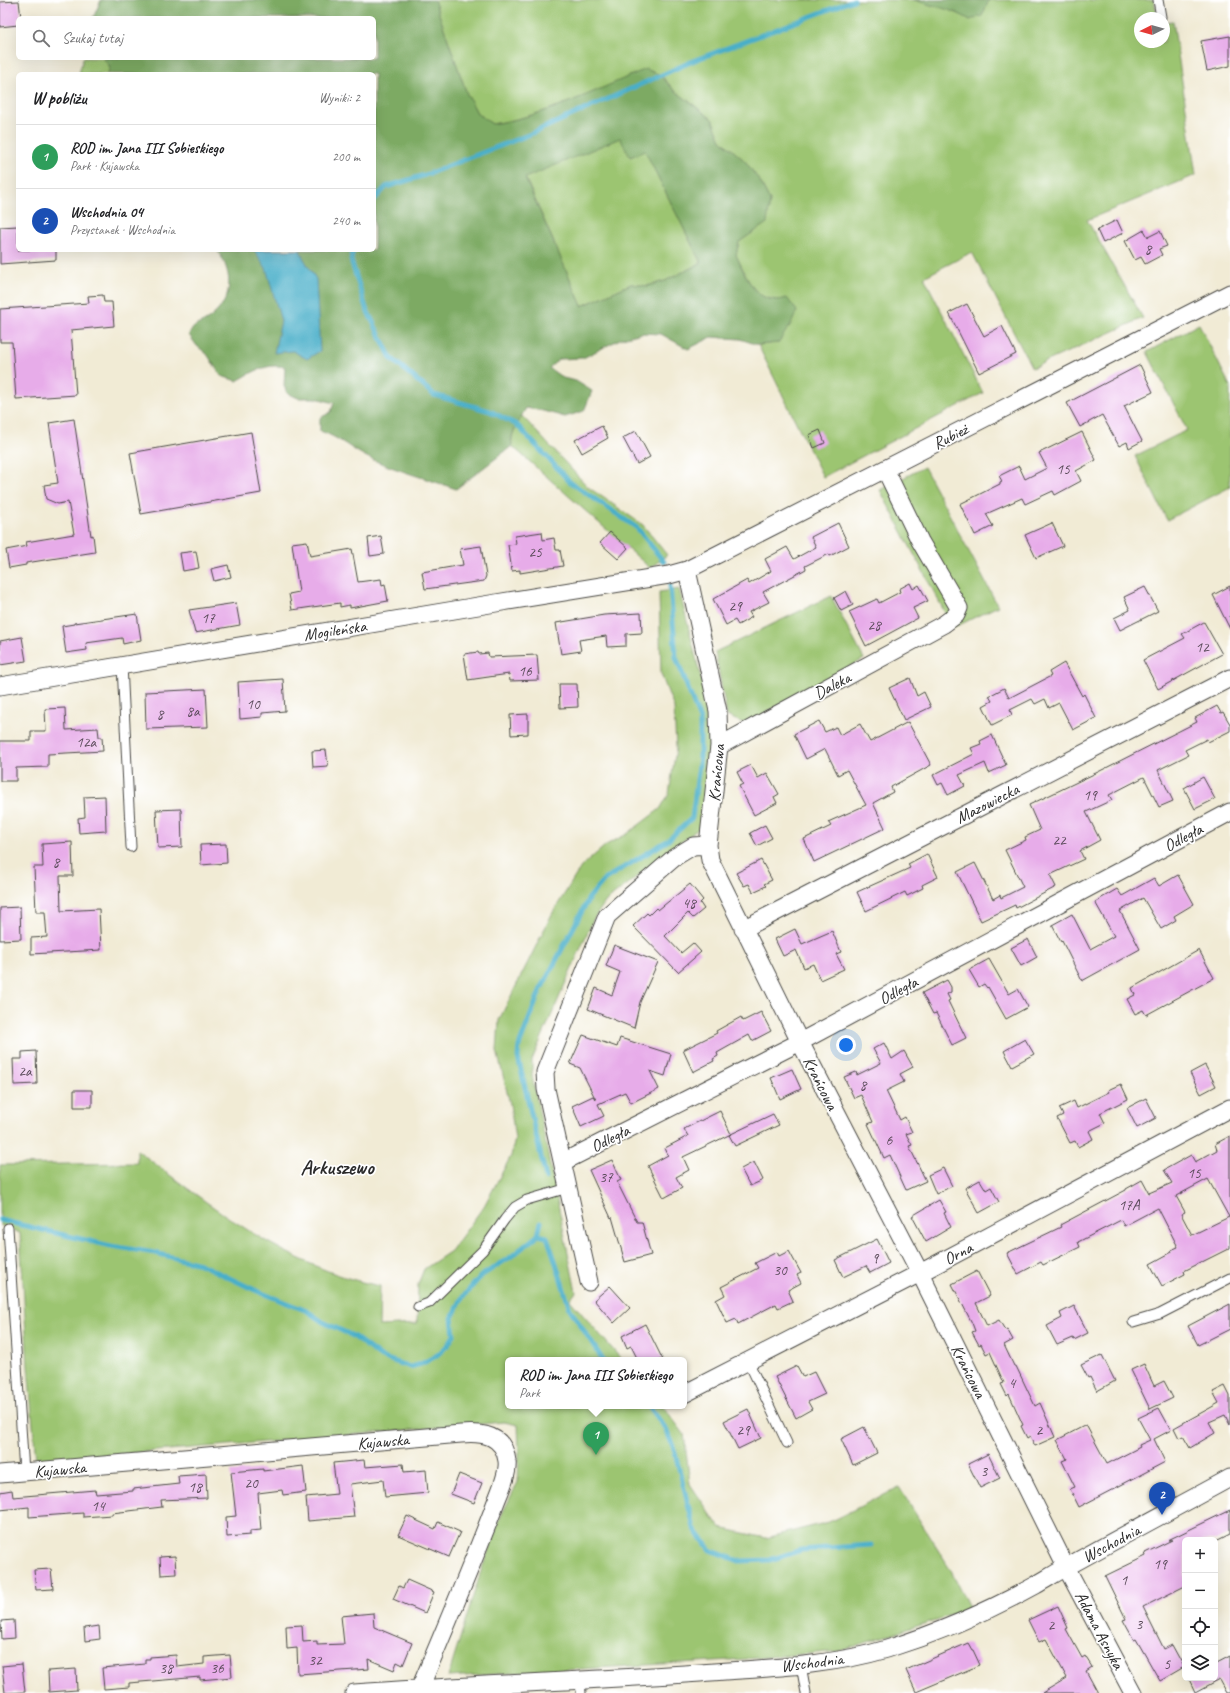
<!DOCTYPE html>
<html lang="pl">
<meta charset="utf-8">
<style>
body{margin:0;font-family:Caveat,sans-serif;background:#f2f2f2;color:#202124}
.controls{position:absolute;right:12px;bottom:12px;display:grid;overflow:hidden;border-radius:6px;box-shadow:0 4px 16px #0002}
.controls button{width:36px;height:36px;display:grid;place-items:center;padding:0;border:0;border-bottom:1px solid #e0e0e0;background:#fff;color:#202124;font:20px sans-serif}
.compass{position:absolute;left:1134px;top:12px;width:36px;height:36px;border-radius:50%;background:#fff;box-shadow:0 4px 16px #0002;rotate:265deg}
.you{position:absolute;left:846px;top:1045px;width:14px;height:14px;margin:-10px;border:3px solid #fff;border-radius:50%;background:#1a73e8;box-shadow:0 0 0 6px #1a73e833}
.badge{display:grid;place-items:center;width:26px;height:26px;border-radius:50%;background:#b45309;color:#fff;font-size:13px;font-weight:700}
.pin{position:absolute;translate:-50% -33px;filter:drop-shadow(0 1px 2px #0008)}
.pin::after{content:'';position:absolute;top:21px;width:14px;height:12px;background:inherit;clip-path:polygon(0 0,100% 0,50% 100%)}
.popup{position:absolute;left:505px;top:1357px;width:182px;height:52px;box-sizing:border-box;display:grid;place-content:center;border-radius:6px;background:#fff;filter:drop-shadow(0 1px 3px #0005);font-size:13px;white-space:nowrap;color:#757577}
.popup b{font-size:15px;color:#202124}
.popup::after{content:'';position:absolute;left:50%;top:100%;margin-left:-8px;border:8px solid transparent;border-top-color:#fff}
.list{margin:0;padding:0;list-style:none}
h2{display:flex;justify-content:space-between;align-items:center;height:52px;margin:0;padding:0 16px;font-size:17px}
h2 small{font-size:13px;font-weight:400;color:#757577}
.list li{display:grid;grid-template-columns:26px 1fr auto;gap:12px;align-items:center;box-sizing:border-box;height:64px;padding:0 16px;border-top:1px solid #e0e0e0}
.list b{display:block;font-size:15px;white-space:nowrap}
.list p{margin:0;font-size:13px;white-space:nowrap;color:#757577}
.list em{font-size:13px;font-style:normal;color:#757577}
.icon{flex:none;width:22px;height:22px;fill:none;stroke:currentColor;stroke-width:2;stroke-linecap:round;stroke-linejoin:round}
.map{position:relative;flex:none;width:1230px;height:1693px;overflow:hidden}
.search{position:absolute;background:#fff;box-shadow:0 4px 16px #0002;left:16px;top:16px;width:360px;height:44px;display:flex;align-items:center;gap:10px;box-sizing:border-box;padding:0 14px;border-radius:6px;color:#757577;font-size:15px}
.panel{position:absolute;background:#fff;box-shadow:0 4px 16px #0002;left:16px;top:72px;width:360px;height:180px;border-radius:6px}
.map>svg:first-child{display:block}
.green{fill:#9cc571;stroke:#64784e}
.forest{fill:#7daa63;stroke:#546a47;fill-rule:evenodd}
.water{fill:#4aafc9;stroke:#3a6d7a}
.lines{fill:none;stroke-linecap:round;stroke-linejoin:round}
.stream{stroke:#4aafc9;stroke-width:5}
.building{fill:#e7ace9;fill-rule:evenodd}
.service-casing{stroke:#494844;stroke-width:11}
.minor-casing{stroke:#494844;stroke-width:19}
.service{stroke:#fff;stroke-width:9}
.minor{stroke:#fff;stroke-width:17}
.labels{text-anchor:middle;stroke-width:3.5;stroke-linejoin:round;paint-order:stroke}
.number-label{font-size:15px;fill:#5a4b5a}
.street-label{font-size:17px;fill:#2b2b2b;stroke:#fff}
.district-label{font-size:21px;font-weight:bold;fill:#2b2b2b;stroke:#fff}
</style>
<div class="map">
<svg width="1230" height="1693" viewBox="0 0 1230 1693">
<rect width="100%" height="100%" fill="#fff"/>
<filter id="ink" filterUnits="userSpaceOnUse"><feTurbulence type="fractalNoise" baseFrequency=".025" numOctaves="2"/><feDisplacementMap in="SourceGraphic" scale="8" xChannelSelector="R" yChannelSelector="G"/><feConvolveMatrix kernelMatrix="1 2 1 2 8 2 1 2 1" color-interpolation-filters="sRGB"/></filter>
<filter id="wash" filterUnits="userSpaceOnUse"><feTurbulence type="fractalNoise" baseFrequency=".012" numOctaves="4" result="noise"/><feDisplacementMap in="SourceGraphic" scale="16" xChannelSelector="R" yChannelSelector="G"/><feGaussianBlur stdDeviation="0.9" result="paint"/><feColorMatrix in="noise" values="0 0 0 0 0 0 0 0 0 0 0 0 0 0 0 0 0 1.4 0 .05"/><feComposite in="paint" operator="in"/></filter>
<g filter="url(#wash)">
<rect width="100%" height="100%" fill="#f1ebd5"/>
<path class="green" d="M434,0H1154L1158,18H1140V42H1164V22L1173,21L1196,175L1087,220L1143,318L1032,368L972,252L924,277L983,393L823,477L758,345L778,343L781,301L764,297L753,290L736,255L739,242L755,231L770,201L761,183L745,161L721,140L712,119L674,90L661,75L647,70C597,90 546,116 492,124L477,113L467,94Z
M83,58H103L110,67L108,74H79Z
M621,137L645,150L701,263L665,281L647,286L631,284L582,306L525,177Z
M1199,324L1230,386V487L1167,520L1135,456L1187,430L1147,352Z
M522,416L588,487L643,525L667,555L650,568L512,446C510,436 517,424 522,416Z
M924,467L998,606L953,628L880,490Z
M679,589L710,714L712,730L703,825L606,901L593,920L532,1060V1076L576,1292L570,1300L622,1360H508V1406H663L684,1434L690,1484L720,1528L766,1538L829,1522L899,1487L951,1571L970,1609L840,1651L746,1659L448,1677L480,1574L501,1516L518,1482L519,1450L518,1425L504,1422L36,1461L28,1367L20,1233L0,1225V1165L137,1163V1150C209,1205 289,1269 380,1286L379,1326L417,1324L418,1284L424,1269L451,1251L484,1206L511,1156L515,1139L510,1104L497,1051L499,1020L552,914L581,867L606,845L627,834L660,809L669,794L676,748L674,708L661,674L659,592Z
M831,596L864,659L745,724L727,716L715,652Z"/>
<path class="forest" d="M101,0H434L467,94L477,113L492,124C546,116 596,90 646,69L660,75L674,90L712,119L721,140L745,161L761,183L770,201L767,223L739,242L736,255C746,276 756,308 787,298L797,311L791,324L778,343L758,345L740,339L712,337L688,349L661,334L642,333L622,338L583,358L559,359L549,368L563,378L576,381L592,391L584,411L565,417L543,411L526,408C521,418 509,433 512,446L456,489C428,479 398,471 371,459C353,451 339,437 320,431V418L331,412L334,403L316,398H298L287,393L284,386L285,367C266,363 253,372 237,381L221,376L207,354L197,346L189,335C194,324 197,326 207,320C233,302 235,275 217,250H374V74H108L110,67L103,58H374V18H93ZM620,138L630,157L645,151L701,263L665,281L647,286L631,284L582,306L525,178Z
M914,0H989L982,16L970,20C951,8 934,7 914,0Z"/>
<path class="water" d="M254,250H300L304,259L316,279L320,351L307,359L293,351L274,353L281,321L266,268Z"/>
<g class="lines">
<path class="stream" d="M374,200L386,187L425,175L528,135L695,60L854,0
M353,250L351,260L366,308L391,358L434,395L490,411L517,425L570,482L637,528L664,562
M546,1178L518,1057L519,1046L540,991L589,898L605,879L667,841L692,818L700,757V720L676,657L670,585
M0,1220L111,1246L155,1253L200,1264L257,1291L307,1311L323,1322L353,1336L381,1357L410,1367L421,1364L436,1356L448,1345L454,1335L452,1318L462,1298L481,1276L512,1256L538,1235L541,1222
M538,1235L547,1237L555,1260L570,1309L603,1360
M649,1406L666,1429L674,1449L694,1528L710,1550L739,1561L770,1560L801,1550L871,1545"/>
</g>
<g id="blocks">
<path class="building" d="M19,1L21,18H18V25L0,27V2Z
M1230,36V66L1207,71L1201,41Z
M1117,220L1123,233L1103,243L1097,230Z
M18,226V250H56V260L0,264V227Z
M1144,230L1148,237L1160,231L1167,246L1159,249L1162,255L1145,264L1141,257L1135,260L1125,241Z
M103,295L104,302H112L114,326L71,330L76,395L16,399L12,342H0V309L89,303L88,296Z
M967,304L984,336L1002,326L1016,354L979,373L949,313Z
M1140,365L1153,392L1124,406L1142,441L1129,448L1127,442L1119,446L1102,415L1080,427L1067,403Z
M74,419L91,536L93,535L95,552L26,563V565L9,568L6,550L27,546L26,542L74,534L68,502L58,504L46,499L44,485L58,483L49,423Z
M602,426L608,438L582,453L575,440Z
M820,430L825,443L814,448L809,435Z
M636,431L650,457L637,464L623,438Z
M251,432L261,493L141,514L130,453Z
M1082,432L1096,460L1076,471L1081,481L1055,495L1053,491L1025,504L1022,498L986,514L993,526L975,535L960,504L1000,484V482L1002,481L999,476L1019,466L1025,479L1047,468L1039,453Z
M838,523L849,546L830,556L829,554L805,566L806,569L763,592L769,602L749,612L752,617L738,625L735,620L726,625L713,599L747,580L749,584L771,571L765,559L787,547L794,559L816,547L811,537Z
M1052,523L1063,546L1036,558L1025,535Z
M542,532L543,540L554,538L556,550H560L563,566L520,573V570L512,571L508,545L516,544L515,536Z
M610,532L628,548L618,559L600,543Z
M381,536L384,554L370,556L368,538Z
M307,541L310,556L352,549L358,582L381,579L382,585L385,584L388,601L350,608V605L340,607V603L292,610L289,594L299,592L292,543Z
M481,546L486,576L484,581L425,589L422,572L463,565L460,549Z
M196,551L199,568L183,571L180,553Z
M228,565L231,577L214,581L211,569Z
M910,583L913,589L919,585L928,601L913,608L918,618L866,646L849,612L877,599L879,603L900,592L899,589Z
M1230,586V629L1213,595Z
M1145,587L1158,611L1120,630L1114,618L1130,610L1124,597Z
M846,591L853,605L841,611L834,598Z
M236,603L240,625L195,633L189,610Z
M641,613L642,633L626,634V646L607,647L606,636L579,640L581,651L561,654L556,623L604,615Z
M137,614L141,640L123,644L122,638L86,643L87,650L66,653L62,626L74,624V623Z
M1204,622L1222,654L1158,689L1143,660L1185,638L1182,634Z
M22,637L26,661L0,665V641Z
M478,652L479,654L488,653L489,657L537,655L539,680L510,681L509,674L468,680L464,654Z
M1064,663L1082,696L1084,694L1096,718L1073,730L1059,703L1049,708L1045,699L1035,704L1032,699L1010,710L1012,715L992,725L983,706L992,701L989,696L1004,688L1009,698L1051,676L1049,672Z
M910,678L917,696L924,692L931,707L904,720L889,688Z
M283,679L285,711L262,713V717L240,719L238,682Z
M559,684H577L578,707L560,708Z
M206,689L208,727L146,729L145,692Z
M1217,706L1221,713L1223,712L1230,724V731L1208,742L1207,739L1185,750L1188,755L1158,770L1173,801L1159,807L1144,777L1109,795L1112,800L1086,812L1100,840L1080,851L1084,859L1050,875L1056,887L1016,908L1015,905L981,921L957,872L975,863L993,899L1000,895L1001,898L1023,887L1005,850L1026,840L1025,837L1040,830L1029,805L1098,772L1197,722L1195,718Z
M65,708L66,730L98,728L99,737H102L103,751L48,754V767L16,768V781H0V741H31V731H46L45,709Z
M528,714V734L511,735L510,715Z
M819,721L825,732L836,727L840,735L860,724L870,742L908,722L931,765L891,787L893,792L873,803L885,828L814,862L804,839L831,826L828,822L866,805L847,770L838,775L825,749L806,759L794,734Z
M992,735L1006,765L989,773L985,763L959,775L965,786L948,795L942,783L938,785L933,775L974,754L971,748L981,744L980,741Z
M326,750L328,766L313,767L312,751Z
M751,765L758,778L767,773L779,794L774,797L777,803L754,815L739,786L743,784L737,772Z
M1203,777L1215,799L1195,809L1184,788Z
M105,796L106,831L79,833L78,818L85,817L84,797Z
M181,809L182,847L158,848L156,810Z
M765,825L772,838L757,846L750,833Z
M72,842L73,876H60L61,911L99,909L101,950L31,954V938L47,937L45,912H36L34,867H43L42,844Z
M226,844L227,863L201,865L200,845Z
M927,854L938,877L922,885L923,888L907,896L905,892L866,911L857,892L910,868L908,864Z
M761,860L772,880L764,884L766,886L753,892L749,884L744,886L736,873Z
M1178,875L1194,904L1174,916L1176,920L1161,929L1143,898L1120,911L1140,949L1082,981L1062,941L1061,942L1052,925L1072,914L1090,949L1114,936L1095,902L1117,889L1122,896L1154,878L1159,886Z
M690,884L703,900L700,903L704,909L693,918L688,913L665,936L681,953L693,943L701,952L678,972L633,926L647,913L649,915L656,908L658,910Z
M20,907L21,939L0,940V908Z
M795,929L802,944L832,931L841,952L836,954L844,969L820,980L813,964L804,968L796,950L783,956L775,939Z
M1028,939L1037,957L1021,966L1011,948Z
M614,945L658,962L640,1002L634,1028L588,1009L596,988L612,995L620,972L606,966Z
M1199,950L1214,978L1146,1015L1143,1010L1135,1014L1127,999L1135,995L1132,988Z
M989,959L1009,994L1018,989L1028,1007L1006,1019L988,987L987,988L984,984L979,987L969,970Z
M947,980L951,987V992L947,994L950,1000L948,1001L966,1038L952,1045L936,1013L933,1014L922,993Z
M761,1012L771,1031L752,1041L749,1035L717,1053L718,1056L713,1059L714,1061L693,1072L683,1050L717,1033L716,1031L741,1017L743,1021Z
M583,1035L617,1047L620,1038L671,1054L665,1076L650,1071L659,1089L631,1103L625,1092L598,1104L604,1116L581,1127L572,1106L593,1096L596,1100L580,1068L570,1064Z
M1025,1039L1034,1054L1012,1066L1004,1051Z
M884,1043L892,1059L904,1051L913,1067L900,1074L904,1082L886,1091L900,1120L905,1117L912,1132L906,1134L912,1145L909,1146L926,1181L906,1190L890,1155L884,1158L868,1124L873,1122L861,1095L854,1098L844,1077L856,1072L857,1075L881,1063L873,1049Z
M36,1051L37,1084L14,1085L13,1059H22V1052Z
M1205,1065L1216,1086L1201,1094L1190,1073Z
M792,1069L801,1089L780,1099L771,1078Z
M1121,1084L1128,1099L1100,1113L1105,1123L1089,1131L1093,1139L1078,1147L1075,1141L1070,1143L1057,1118L1063,1115L1059,1108L1074,1101L1077,1108L1109,1092L1108,1090Z
M74,1090H92V1107H74Z
M1146,1098L1156,1118L1137,1128L1127,1108Z
M720,1111L731,1134L683,1157L689,1170L676,1177L682,1188L664,1198L648,1166L668,1155L665,1148L688,1136L684,1129Z
M773,1114L779,1125L735,1146L729,1135Z
M1230,1136V1248L1184,1271L1185,1274L1162,1286L1150,1264L1172,1252L1171,1250L1178,1247L1158,1208L1124,1226L1121,1220L1078,1242L1080,1247L1043,1265L1041,1262L1018,1274L1007,1253L1061,1227L1060,1225L1126,1190V1189L1142,1180L1149,1193L1172,1183L1164,1170L1191,1155L1195,1162L1217,1150L1215,1144ZM1208,1179L1229,1217L1192,1235L1181,1214L1185,1212L1176,1196Z
M612,1160L621,1180L617,1182L637,1222H642L651,1255L625,1262L612,1217L611,1218L589,1170Z
M754,1162L763,1180L750,1186L741,1169Z
M943,1168L952,1186L936,1194L928,1175Z
M980,1180L986,1190L991,1187L999,1202L979,1213L965,1188Z
M939,1200L946,1212L944,1213L951,1227L926,1242L912,1216Z
M877,1239L889,1263L870,1273L866,1266L843,1277L835,1260Z
M789,1251L801,1273L797,1275L801,1283L788,1290L793,1301L778,1308L776,1304L738,1324L736,1319L727,1323L716,1300L725,1295L721,1287L758,1268L755,1263L777,1252L779,1256Z
M977,1271L990,1296L976,1303L987,1326L999,1320L1005,1330L1007,1329L1013,1340L1004,1345L1014,1366H1016L1035,1406L1040,1403L1055,1437L1035,1446L1030,1436L1027,1438L1021,1426L1023,1425L1009,1394L1007,1396L1001,1384L1004,1383L990,1352L986,1354L981,1344L979,1345L972,1332L975,1331L972,1323L952,1284Z
M610,1286L630,1308L614,1323L594,1300Z
M1230,1304V1329L1198,1345L1188,1326Z
M1074,1306L1088,1333L1074,1340L1073,1338L1057,1345L1047,1326L1062,1318L1060,1313Z
M645,1324L663,1360H638L631,1346L627,1348L622,1336Z
M1102,1355L1115,1381L1097,1391L1090,1377L1088,1378L1081,1365Z
M1144,1364L1154,1386L1164,1381L1173,1398L1150,1409L1131,1370Z
M797,1366L803,1377L814,1372L825,1394L808,1402L812,1409L796,1418L775,1377Z
M1225,1386L1230,1396V1425L1225,1415L1209,1422L1215,1433L1190,1448L1183,1436L1179,1438L1174,1428L1219,1403L1213,1392Z
M1159,1408L1171,1430L1154,1439L1165,1462L1079,1507L1070,1489L1075,1487L1062,1461L1067,1459L1057,1440L1086,1425L1107,1464L1140,1447L1139,1445L1150,1440L1138,1418Z
M748,1409L761,1438L738,1449L724,1421Z
M864,1427L877,1453L853,1465L841,1439Z
M988,1454L1000,1478L980,1488L968,1464Z
M364,1460L365,1467L403,1464L404,1472L426,1470L428,1493L385,1497L383,1480L350,1484L354,1517L308,1521L306,1497L337,1494L333,1463Z
M303,1466L306,1492L283,1495L282,1490L258,1493L261,1530L250,1531V1535L227,1537L226,1517L236,1516L231,1472L263,1469V1471Z
M206,1474L207,1498L161,1500L162,1507L112,1513V1515L83,1517V1513L29,1517V1507L0,1510V1492L12,1490L13,1497L95,1490L96,1494L133,1491V1489L179,1484L178,1476Z
M459,1474L482,1483L474,1503L451,1494Z
M1230,1510V1534L1218,1540H1185V1586L1143,1607L1164,1649L1172,1645L1184,1667L1160,1681L1136,1639L1134,1640L1123,1620L1126,1619L1105,1576L1146,1556L1145,1553L1172,1540H1168Z
M407,1516L435,1529L438,1522L460,1532L449,1557L398,1535Z
M175,1556L176,1574L161,1575L160,1557Z
M51,1569L53,1589L36,1590L34,1570Z
M407,1580L434,1592L425,1613L393,1599L399,1586L403,1588Z
M1058,1606L1068,1628L1066,1629L1082,1658L1085,1656L1092,1667L1086,1671L1098,1693H1042L1067,1678L1046,1639L1039,1642L1028,1620Z
M373,1613L374,1627L412,1643L403,1665L397,1662L394,1670L368,1659L369,1669L298,1674L297,1648L287,1649L286,1626L302,1625L303,1642L317,1641V1645L344,1644L341,1616Z
M14,1620L15,1638L2,1639L1,1621Z
M99,1626L100,1639L85,1641L84,1628Z
M968,1643L972,1650H973L980,1665L916,1692L906,1670Z
M176,1655L177,1667L204,1664V1657L230,1655L232,1677L200,1680V1677L129,1683V1687L104,1689L102,1668L145,1664V1659H150V1657Z
M1230,1656V1693H1226L1219,1680L1195,1693L1188,1678H1215V1664Z
M22,1664L25,1692L5,1693L2,1666Z
M76,1669L77,1690L49,1692L48,1671Z"/>
</g>
</g>
<g filter="url(#ink)">
<use href="#blocks" fill-opacity="0" stroke="#494844" stroke-width="1"/>
<g class="lines">
<g class="service-casing">
<path id="service" d="M1158,0L1161,17
M122,665L131,847
M8,1228L24,1472
M418,1307L429,1303L483,1250L505,1219L515,1207L527,1200L568,1188
M1133,1322L1160,1314L1230,1278
M748,1361L787,1443
M801,1665L806,1693
M580,1681L581,1693"/>
</g>
<g class="minor-casing">
<path id="minor" d="M687,570L718,711L719,746L708,845L710,860L800,1042L920,1273L1066,1567L1133,1693
M0,686L496,603L669,575L687,570L1230,293
M719,746L944,624L956,615L959,608L920,541L885,469
M743,929L1230,678
M563,1162L800,1042L1230,812
M589,1282L546,1089L545,1072L607,916L675,857L693,846L708,845
M684,1394L920,1273L1230,1108
M0,1474L461,1434C482,1432 504,1435 507,1461C509,1475 497,1497 493,1510C470,1570 445,1629 420,1688
M354,1693C469,1685 585,1681 700,1673C762,1668 827,1667 887,1649C938,1633 989,1611 1036,1585C1048,1578 1059,1571 1072,1564C1124,1535 1177,1507 1230,1478"/>
</g>
<use href="#service" class="service"/>
<use href="#minor" class="minor"/>
</g>
</g>
<g class="labels">
<g class="number-label">
<text x="1148" y="254">8</text>
<text x="1063" y="474">15</text>
<text x="535" y="557">25</text>
<text x="735" y="611">29</text>
<text x="208" y="623">17</text>
<text x="874" y="630">28</text>
<text x="1202" y="652">12</text>
<text x="525" y="676">16</text>
<text x="253" y="709">10</text>
<text x="193" y="716">8a</text>
<text x="160" y="719">8</text>
<text x="86" y="747">12a</text>
<text x="1090" y="800">19</text>
<text x="1059" y="845">22</text>
<text x="56" y="867">8</text>
<text x="689" y="908">48</text>
<text x="25" y="1076">2a</text>
<text x="863" y="1090">8</text>
<text x="889" y="1145">6</text>
<text x="1194" y="1178">15</text>
<text x="606" y="1182">37</text>
<text x="1129" y="1210">17A</text>
<text x="875" y="1263">9</text>
<text x="780" y="1275">30</text>
<text x="1012" y="1388">4</text>
<text x="743" y="1435">29</text>
<text x="1039" y="1435">2</text>
<text x="984" y="1476">3</text>
<text x="251" y="1488">20</text>
<text x="195" y="1492">18</text>
<text x="98" y="1511">14</text>
<text x="1160" y="1569">19</text>
<text x="1124" y="1585">1</text>
<text x="1139" y="1629">3</text>
<text x="1051" y="1630">2</text>
<text x="315" y="1665">32</text>
<text x="1167" y="1669">5</text>
<text x="166" y="1673">38</text>
<text x="217" y="1673">36</text>
</g>
<g class="street-label">
<text transform="translate(950 436) rotate(-27)" y="6">Rubież</text>
<text transform="translate(335 630) rotate(-9)" y="6">Mogileńska</text>
<text transform="translate(832 685) rotate(-28)" y="6">Daleka</text>
<text transform="translate(716 773) rotate(-85)" y="6">Krańcowa</text>
<text transform="translate(987 803) rotate(-27)" y="6">Mazowiecka</text>
<text transform="translate(1183 837) rotate(-28)" y="6">Odległa</text>
<text transform="translate(898 990) rotate(-28)" y="6">Odległa</text>
<text transform="translate(821 1083) rotate(63)" y="6">Krańcowa</text>
<text transform="translate(610 1138) rotate(-27)" y="6">Odległa</text>
<text transform="translate(958 1253) rotate(-28)" y="6">Orna</text>
<text transform="translate(969 1371) rotate(63)" y="6">Krańcowa</text>
<text transform="translate(383 1441) rotate(-5)" y="6">Kujawska</text>
<text transform="translate(60 1469) rotate(-5)" y="6">Kujawska</text>
<text transform="translate(1111 1543) rotate(-28)" y="6">Wschodnia</text>
<text transform="translate(1100 1630) rotate(62)" y="6">Adama Asnyka</text>
<text transform="translate(812 1662) rotate(-7)" y="6">Wschodnia</text>
</g>
<g class="district-label">
<text x="337" y="1174">Arkuszewo</text>
</g>
</g>
</svg>
<div class="controls">
<button>+</button>
<button>−</button>
<button><svg class="icon" aria-label="locate" viewBox="0 0 24 24"><circle cx="12" cy="12" r="6"/><path d="M12 2v4M12 18v4M2 12h4M18 12h4"/></svg></button>
<button><svg class="icon" aria-label="layers" viewBox="0 0 24 24"><path d="M12 4l9 5-9 5-9-5zM3 14l9 5 9-5"/></svg></button>
</div>
<svg class="compass" viewBox="-18 -18 36 36"><path d="M0-13l5 13h-10z" fill="#e53935"/><path d="M0 13l5-13h-10z" fill="#757577"/></svg>
<div class="you"></div>
<div class="pin badge" style="left:596px;top:1455px;background:#2e9e5b">1</div>
<div class="popup"><b>ROD im. Jana III Sobieskiego</b>Park</div>
<div class="pin badge" style="left:1162px;top:1515px;background:#1a4fb4">2</div>
<div class="search"><svg class="icon" aria-label="search" viewBox="0 0 24 24"><circle cx="10" cy="10" r="6"/><path d="M15 15l6 6"/></svg>Szukaj tutaj</div>
<section class="panel">
<h2>W pobliżu<small>Wyniki: 2</small></h2>
<ul class="list">
<li><span class="badge" style="background:#2e9e5b">1</span><div><b>ROD im. Jana III Sobieskiego</b><p>Park · Kujawska</p></div><em>200 m</em></li>
<li><span class="badge" style="background:#1a4fb4">2</span><div><b>Wschodnia 04</b><p>Przystanek · Wschodnia</p></div><em>240 m</em></li>
</ul>
</section>
</div>
